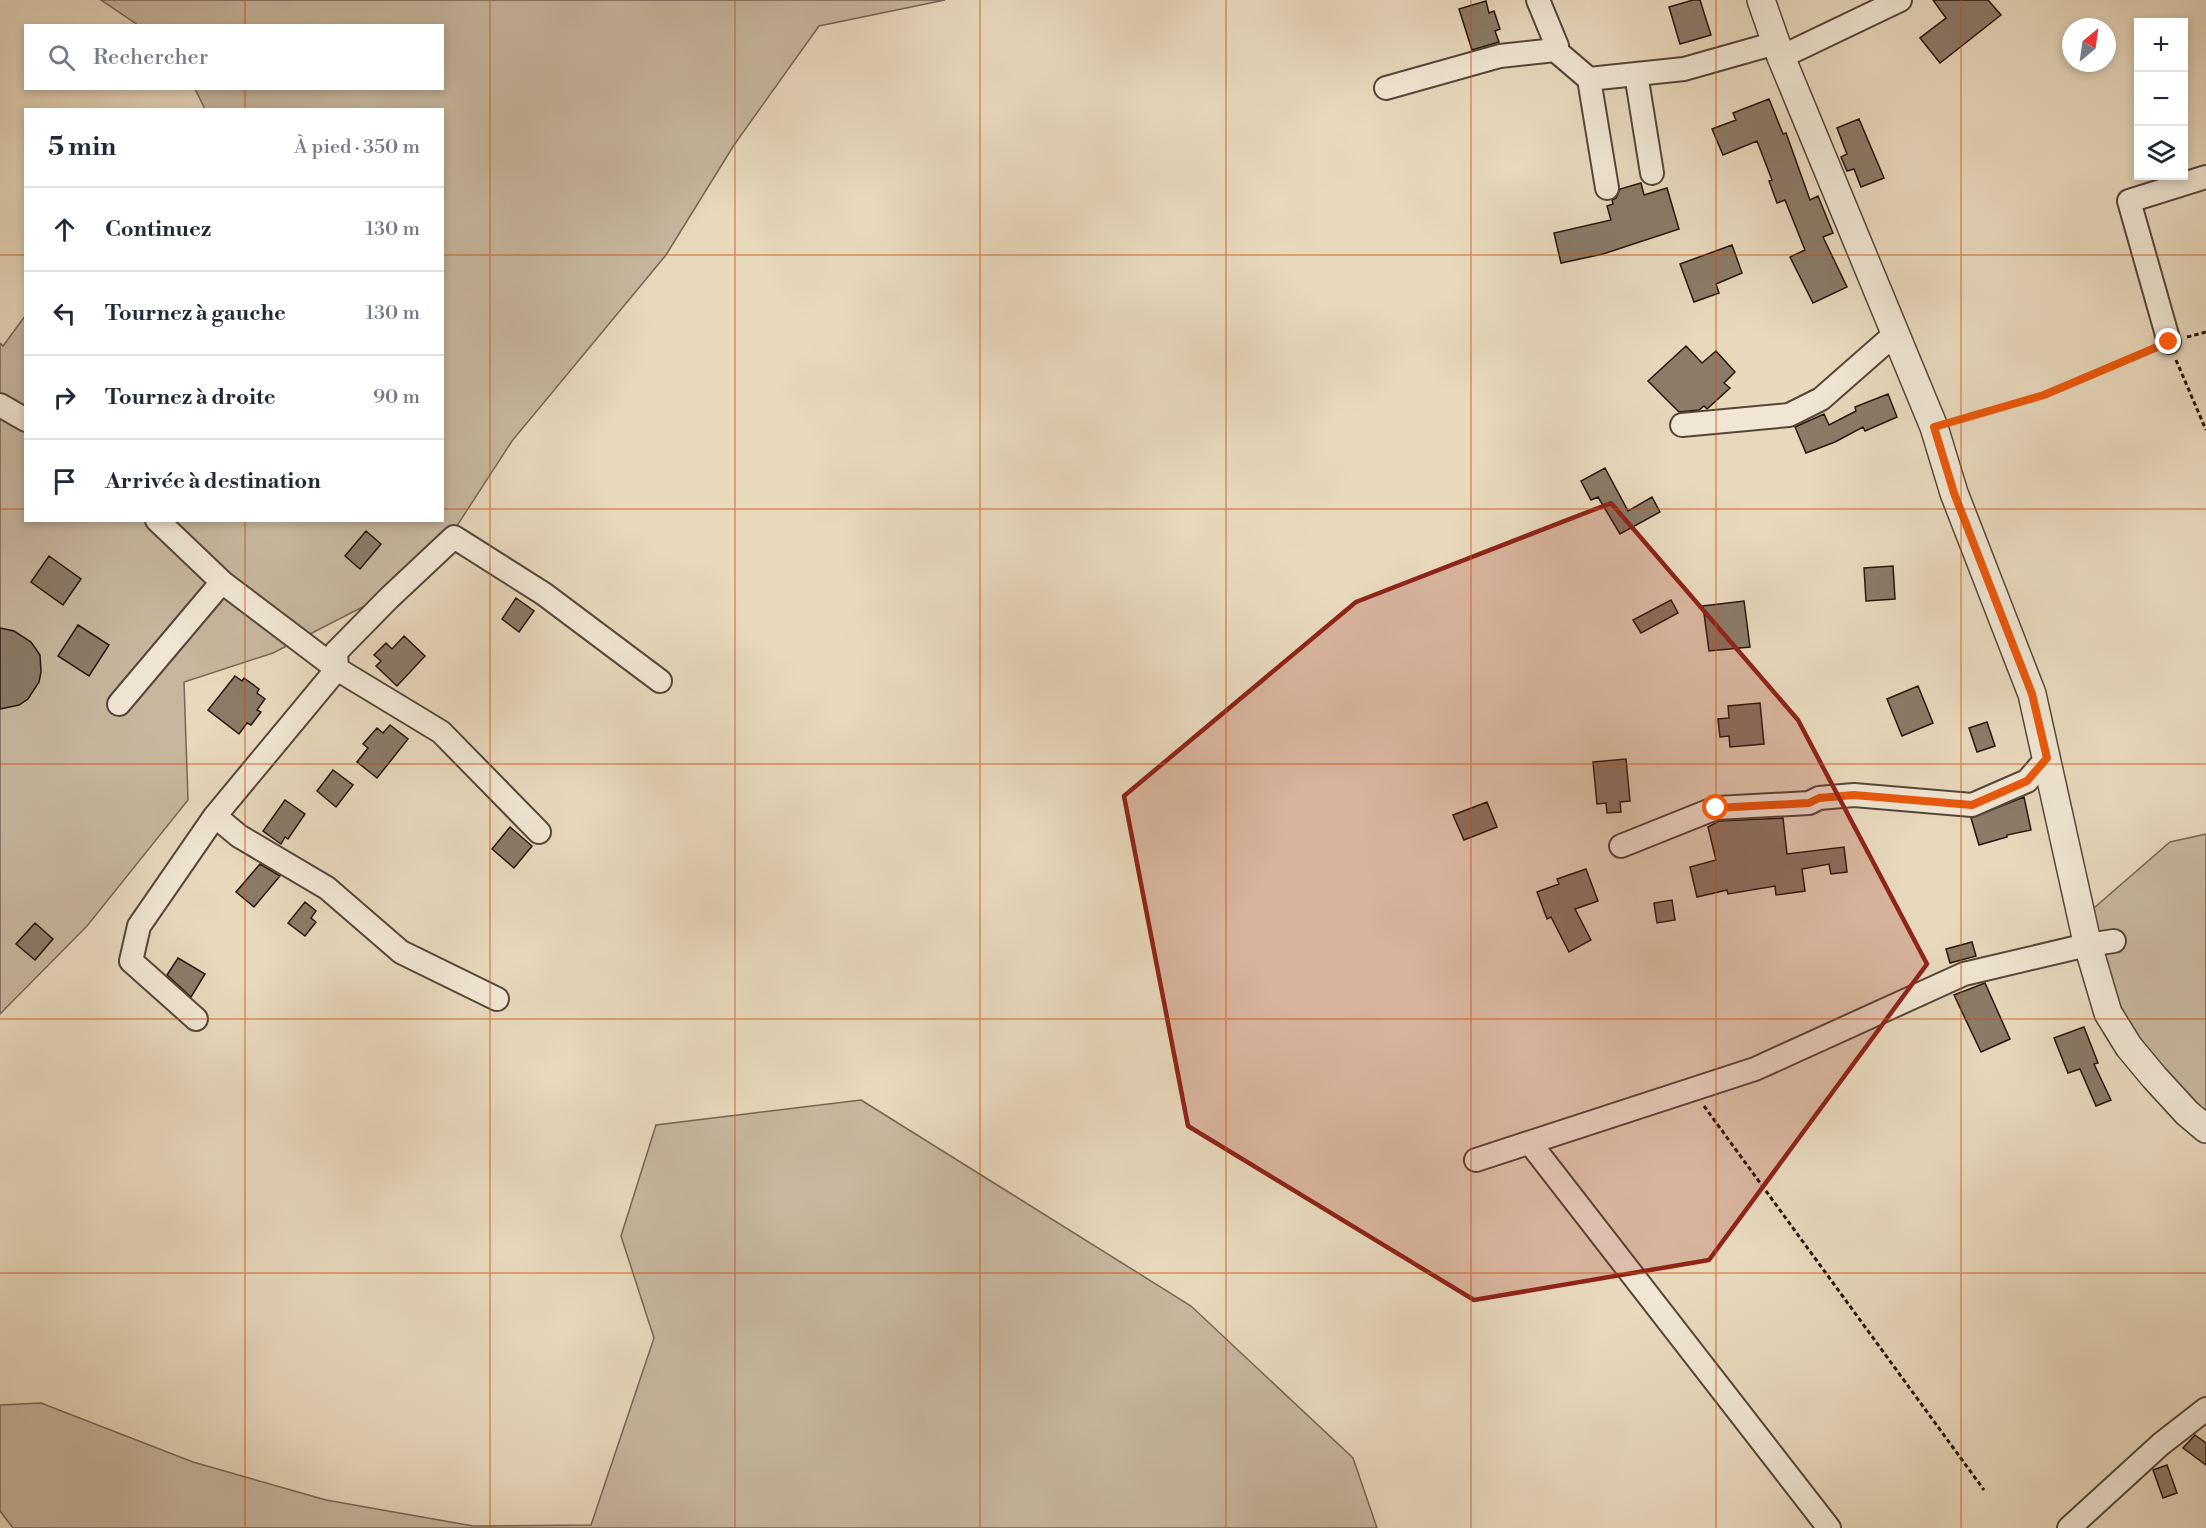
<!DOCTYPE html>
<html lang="fr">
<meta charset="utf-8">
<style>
body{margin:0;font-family:"Libre Bodoni",serif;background:#f2f2f3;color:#1f2937}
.controls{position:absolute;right:18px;top:18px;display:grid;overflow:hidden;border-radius:0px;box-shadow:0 3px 9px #0003}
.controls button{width:54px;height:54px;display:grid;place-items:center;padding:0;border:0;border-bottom:2px solid #e0e1e3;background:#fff;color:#1f2937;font:30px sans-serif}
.compass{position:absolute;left:2062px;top:18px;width:54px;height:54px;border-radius:50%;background:#fff;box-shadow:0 3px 9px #0003;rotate:29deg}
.stop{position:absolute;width:18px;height:18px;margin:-14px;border:4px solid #ea580c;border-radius:50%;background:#fff}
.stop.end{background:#ea580c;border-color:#fff;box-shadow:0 2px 6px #0008}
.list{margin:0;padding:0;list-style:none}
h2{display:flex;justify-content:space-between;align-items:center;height:78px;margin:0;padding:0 24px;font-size:26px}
h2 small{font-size:20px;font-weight:400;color:#747a83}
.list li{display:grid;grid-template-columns:39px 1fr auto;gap:18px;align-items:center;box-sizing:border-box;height:84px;padding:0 24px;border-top:2px solid #e0e1e3}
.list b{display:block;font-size:22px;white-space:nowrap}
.list em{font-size:20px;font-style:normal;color:#747a83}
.icon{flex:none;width:33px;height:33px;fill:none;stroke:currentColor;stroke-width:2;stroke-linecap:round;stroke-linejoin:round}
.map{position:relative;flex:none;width:2206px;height:1528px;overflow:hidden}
.search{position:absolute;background:#fff;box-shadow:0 3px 9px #0003;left:24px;top:24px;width:420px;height:66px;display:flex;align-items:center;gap:15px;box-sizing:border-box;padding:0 21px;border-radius:0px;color:#747a83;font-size:22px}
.panel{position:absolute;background:#fff;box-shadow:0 3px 9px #0003;left:24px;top:108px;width:420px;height:414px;border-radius:0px}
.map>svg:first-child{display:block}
.green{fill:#c7b79e;stroke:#765;stroke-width:1.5}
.building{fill:#8b7b68;stroke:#27160c;stroke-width:1.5}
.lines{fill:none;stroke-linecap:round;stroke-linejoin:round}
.minor-casing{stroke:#574638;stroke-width:26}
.tertiary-casing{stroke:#574638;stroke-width:30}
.path{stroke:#27160c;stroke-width:3;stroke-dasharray:4.5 3;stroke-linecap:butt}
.minor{stroke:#f0e6d3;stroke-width:22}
.tertiary{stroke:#f0e6d3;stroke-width:27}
.route{stroke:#ea580c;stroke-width:8}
.marked{fill:#8f2418;fill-opacity:0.2;stroke:#8f2418;stroke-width:4.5;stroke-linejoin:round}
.grid{fill:none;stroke:#cb4f0c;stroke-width:1.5;stroke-opacity:0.55}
</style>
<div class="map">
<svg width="2206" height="1528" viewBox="0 0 2206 1528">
<rect width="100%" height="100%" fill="#e8d8bc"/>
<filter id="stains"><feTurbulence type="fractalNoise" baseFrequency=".00333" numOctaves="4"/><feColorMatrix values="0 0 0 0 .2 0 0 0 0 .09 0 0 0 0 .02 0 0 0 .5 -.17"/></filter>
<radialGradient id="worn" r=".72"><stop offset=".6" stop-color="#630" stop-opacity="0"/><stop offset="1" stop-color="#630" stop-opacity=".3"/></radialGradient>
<path class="green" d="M101,0H945L819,26L734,145L666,255L512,441L425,575L273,653L184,682L188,800L87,926L0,1014V343L3,346L25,316L26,520H442V110L205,109L195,89L442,88V26L138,25Z
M2206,834V1133L2139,1067L2079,921L2170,842Z
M861,1100L1191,1306L1353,1458L1377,1528H13L0,1511V1405L41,1403L193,1462L326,1500L473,1526L591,1525L654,1338L621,1236L656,1125Z"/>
<path class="building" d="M1693,0H1700L1711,35L1680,44L1669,7Z
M1933,0H1988L2001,15L1940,63L1920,38L1946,18Z
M1486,1L1489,13L1494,11L1500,29L1495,31L1499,42L1472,50L1459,9Z
M1769,99L1783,134L1786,133L1810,200L1818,196L1833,233L1823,237L1847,287L1813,303L1790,257L1805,250L1785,200L1777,203L1769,181L1772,180L1757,141L1723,155L1712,129L1736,120L1733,113Z
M1859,119L1884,178L1861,187L1854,169L1847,171L1841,157L1847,154L1837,128Z
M1641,183L1644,195L1667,188L1679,229L1603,254L1561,263L1554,233L1611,220L1607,206L1613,204L1612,200L1616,198L1620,189Z
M1732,245L1742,273L1716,284L1719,293L1694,302L1680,264Z
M1686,346L1702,363L1716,351L1735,372L1724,383L1730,388L1707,409L1704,406L1699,410L1679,412L1648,381Z
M1888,394L1897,417L1865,431L1863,427L1835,442L1806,453L1795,427L1824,414L1829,425L1856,411L1855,407Z
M1605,468L1628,511L1652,497L1660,512L1620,534L1598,497L1591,500L1581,481Z
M366,531L381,544L360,569L345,556Z
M49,556L81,579L63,605L31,582Z
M1893,566L1895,599L1866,601L1864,568Z
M516,598L534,611L519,632L502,619Z
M1671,600L1678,613L1641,633L1633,620Z
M1744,601L1750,647L1709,651L1703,606Z
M78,625L109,645L89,676L58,656Z
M0,628L14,631L31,642L40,655L41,672L39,682L28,699L19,705L0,709Z
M404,636L425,656L397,686L376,666L381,661L374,655L386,643L392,649Z
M235,676L242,681L244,678L259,689L257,693L265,699L257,710L261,712L251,725L247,723L239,734L208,710Z
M1918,686L1933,723L1902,736L1887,699Z
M1760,703L1764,744L1730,747L1729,736L1720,737L1718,719L1729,718L1728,706Z
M1987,722L1995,746L1977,752L1969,728Z
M390,725L408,739L377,778L357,762L368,748L363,744L377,728L383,733Z
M1626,759L1630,801L1620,802L1621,812L1607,813L1606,803L1597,804L1593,762Z
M333,770L353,785L336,807L317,791Z
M2024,797L2031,830L2007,835V837L1979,845L1971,818Z
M285,800L305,814L288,839L285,837L281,844L263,831Z
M1487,802L1497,827L1464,840L1453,815Z
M1783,818L1787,854L1844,847L1847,872L1831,874L1829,864L1802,869L1805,891L1776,895L1775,886L1728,894L1727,890L1697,897L1690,867L1716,860L1708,827L1719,821Z
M510,827L532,846L514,868L492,849Z
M260,864L280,876L254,907L236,892Z
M1586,869L1598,901L1575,909L1591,940L1569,952L1551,917L1547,919L1537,892L1559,884L1557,879Z
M1672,900L1675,920L1657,923L1654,903Z
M305,902L316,911L311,918L316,922L305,936L288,923Z
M35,923L53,939L35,960L16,944Z
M1972,942L1976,956L1950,963L1946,949Z
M178,958L205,974L191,997L167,975Z
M1985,983L2010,1039L1981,1052L1954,995Z
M2084,1027L2098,1063L2094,1064L2111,1100L2096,1106L2080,1069L2068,1073L2054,1038Z
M2195,1435L2206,1443V1465L2183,1448Z
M2167,1465L2177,1493L2163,1498L2153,1470Z"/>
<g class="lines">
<g class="minor-casing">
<path id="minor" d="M1538,0L1557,46L1555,50L1589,79
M1781,57L1900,0
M1636,74L1652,173
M1386,88L1500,56L1555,50
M1607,188L1589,79L1684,69L1776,43
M2169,342L2129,201L2206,177
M0,405L26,420
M1682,425L1789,415L1821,399L1895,334
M157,520L222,582L337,669L441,732L539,832
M119,704L222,582
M1621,846L1716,808L1809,803L1819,798L1854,795L1972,805L2027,781L2047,758
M497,999L401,952L327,888L239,836L215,816L337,669L336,652L389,598L454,537L544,594L660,681
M196,1019L131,961L139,926L215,816
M1530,1143L1829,1528
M1476,1160L1755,1069L1964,974L2087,945L2114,941
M2069,1528L2161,1444L2206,1409"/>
</g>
<g class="tertiary-casing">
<path id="tertiary" d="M1761,0L1781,57L1934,427L1954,493L2032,694L2087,942L2108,1013L2129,1047L2154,1077L2187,1113L2206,1129"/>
</g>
<path class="path" d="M2187,337L2206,332
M2176,360L2206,430
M1956,420L2044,395L2152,349
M1704,1106L1984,1490"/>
<use href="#minor" class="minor"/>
<use href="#tertiary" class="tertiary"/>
</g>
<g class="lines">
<path class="route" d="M1716,808L1809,803L1819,798L1854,795L1972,805L2027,781L2047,758L2032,694L1954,493L1934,427L2044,395L2169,342"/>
</g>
<path class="marked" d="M1611,503L1798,720L1927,964L1709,1260L1474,1300L1188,1126L1124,796L1356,602Z"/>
<path class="grid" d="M245,0V26M490,0V1528M735,0V1528M980,0V1528M1226,0V1528M1471,0V1528M1716,0V1528M1961,0V1528M245,88V110M0,255H26M442,255H2206M0,509H26M442,509H2206M245,520V1528M0,764H2206M0,1019H2206M0,1273H2206"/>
<rect width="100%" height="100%" filter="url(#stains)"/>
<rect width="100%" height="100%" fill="url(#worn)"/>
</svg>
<div class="controls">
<button>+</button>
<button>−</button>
<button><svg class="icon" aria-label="layers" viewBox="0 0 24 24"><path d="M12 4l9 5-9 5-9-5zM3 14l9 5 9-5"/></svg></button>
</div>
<svg class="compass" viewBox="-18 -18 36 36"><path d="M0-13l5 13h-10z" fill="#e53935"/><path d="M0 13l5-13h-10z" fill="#747a83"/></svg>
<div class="stop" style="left:1716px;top:808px"></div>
<div class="stop end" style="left:2169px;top:342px"></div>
<div class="search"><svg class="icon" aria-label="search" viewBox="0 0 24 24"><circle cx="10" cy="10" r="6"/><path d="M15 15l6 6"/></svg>Rechercher</div>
<section class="panel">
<h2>5 min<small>À pied · 350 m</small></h2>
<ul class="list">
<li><svg class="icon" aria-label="ahead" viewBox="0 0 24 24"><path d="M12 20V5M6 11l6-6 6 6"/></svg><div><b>Continuez</b></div><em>130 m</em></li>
<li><svg class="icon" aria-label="left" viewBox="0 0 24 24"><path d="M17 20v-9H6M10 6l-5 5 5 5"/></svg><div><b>Tournez à gauche</b></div><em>130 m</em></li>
<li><svg class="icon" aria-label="right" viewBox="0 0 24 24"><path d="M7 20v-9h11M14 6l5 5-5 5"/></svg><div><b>Tournez à droite</b></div><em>90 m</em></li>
<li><svg class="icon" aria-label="arrive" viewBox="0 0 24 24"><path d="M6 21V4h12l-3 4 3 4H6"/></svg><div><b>Arrivée à destination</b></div></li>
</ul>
</section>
</div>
